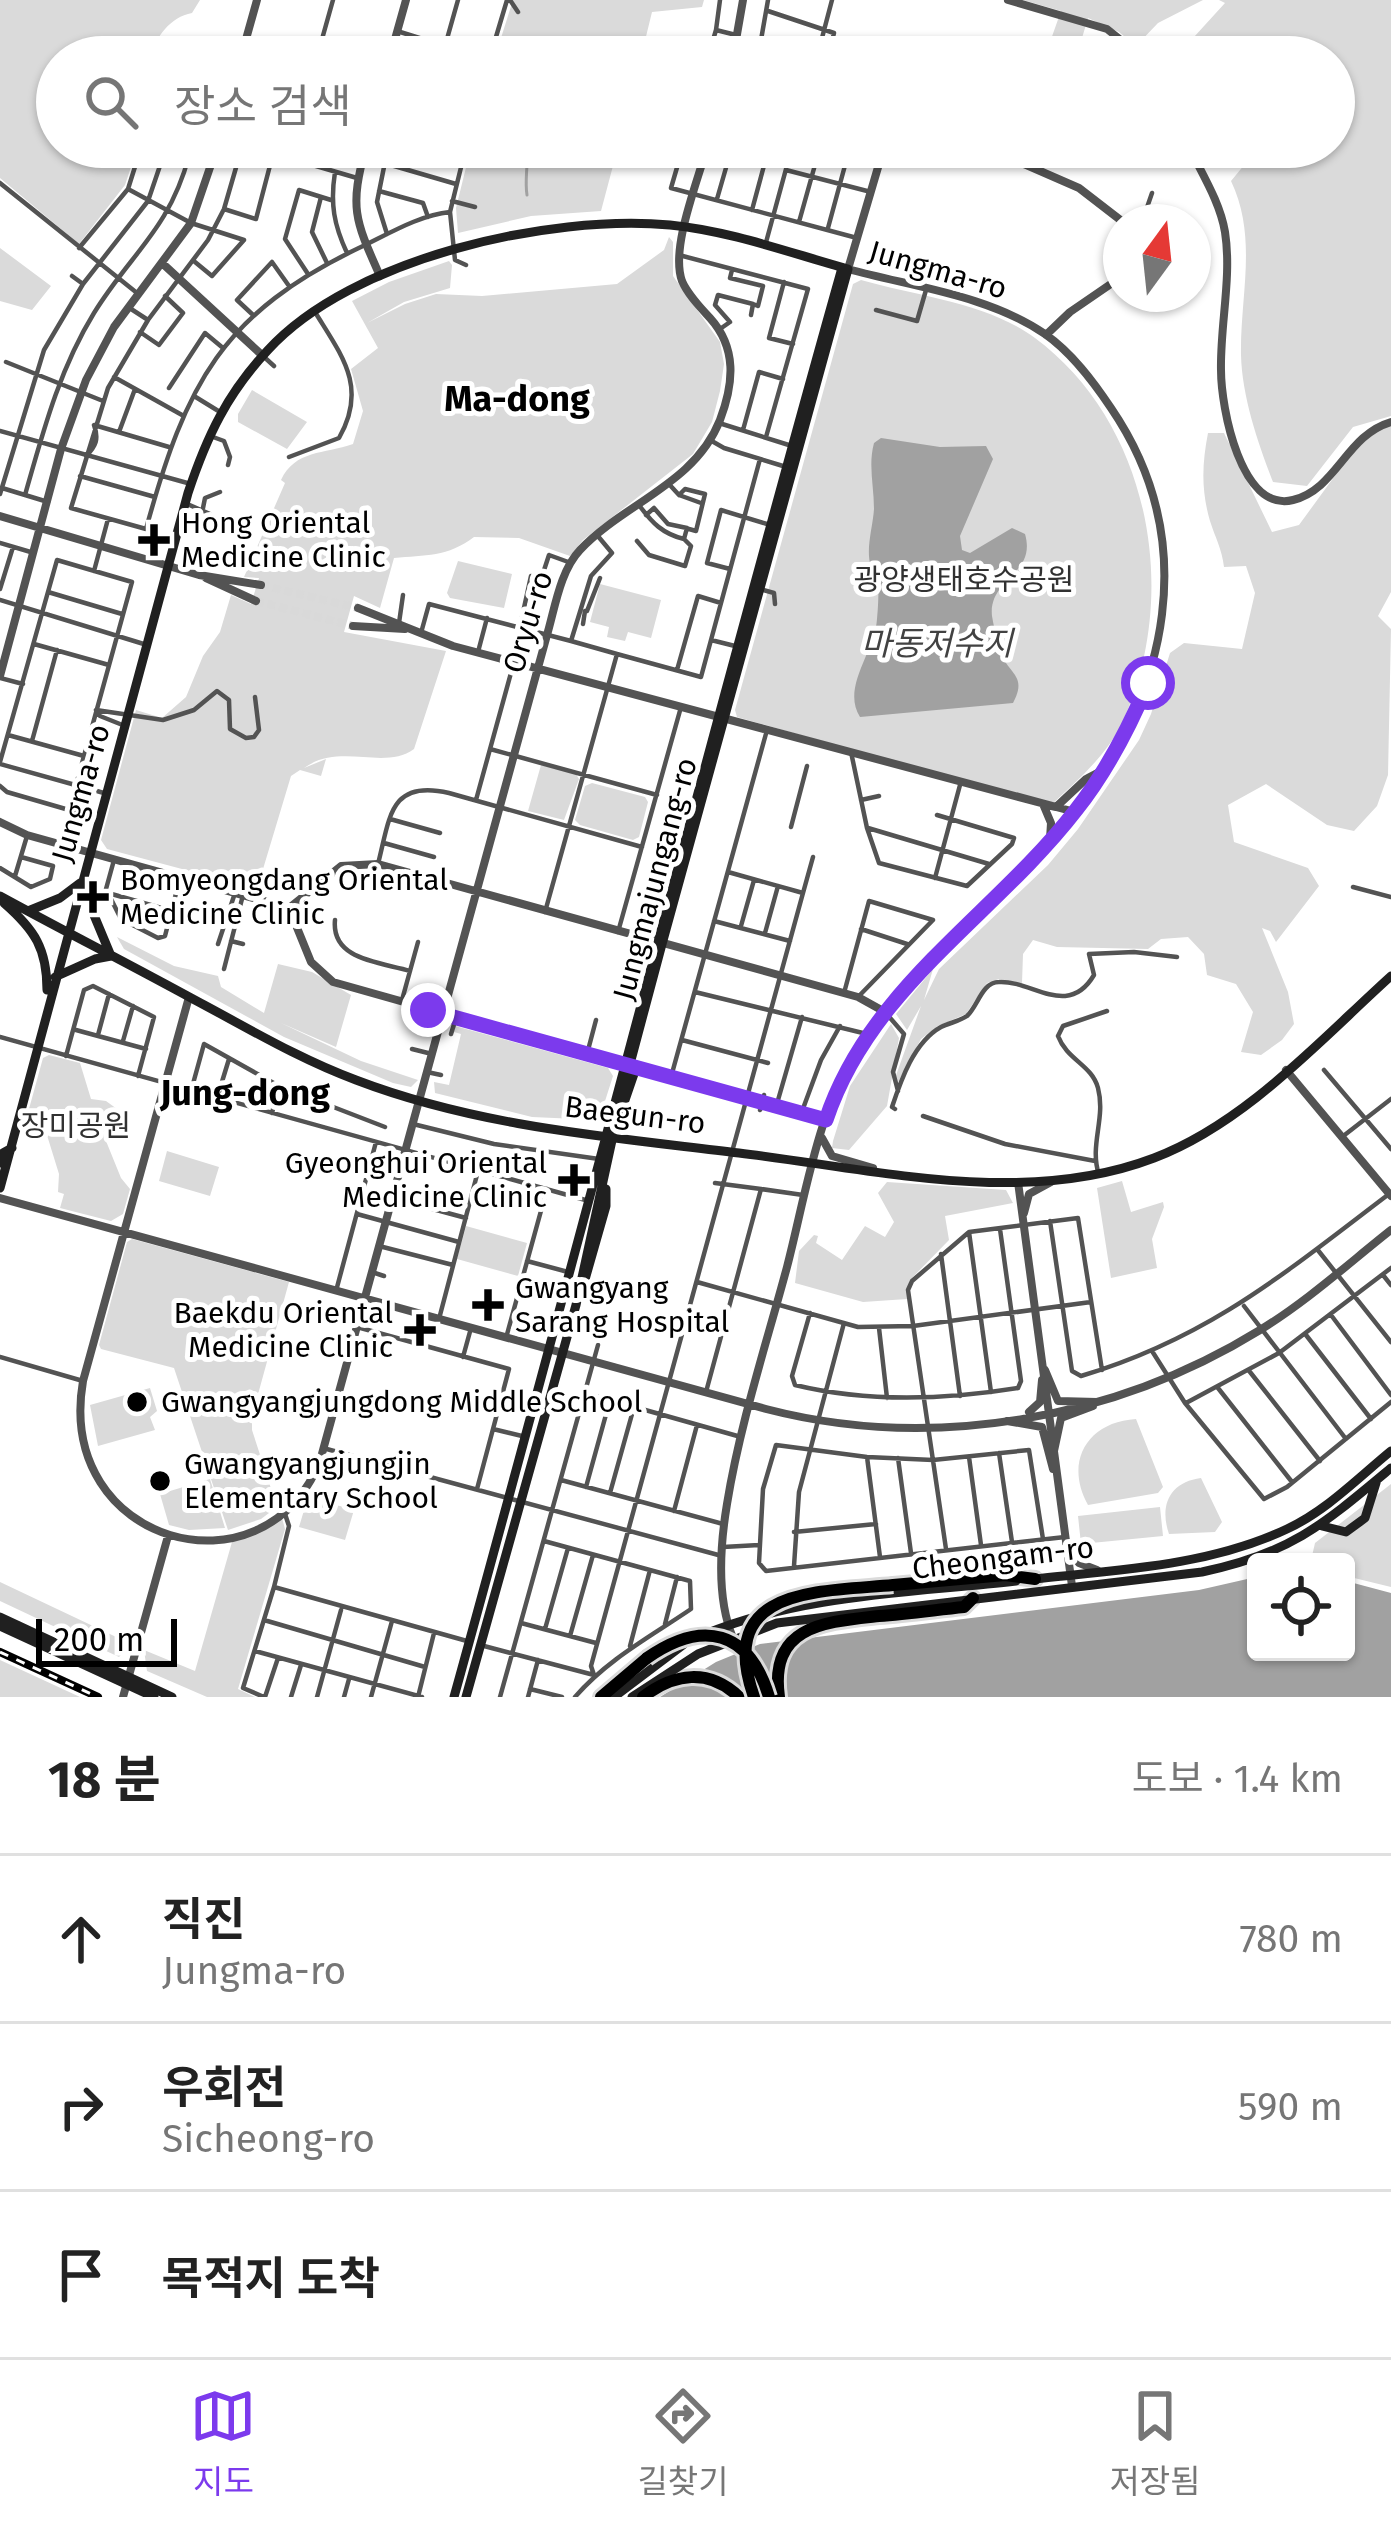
<!DOCTYPE html>
<html lang="ko">
<meta charset="utf-8">
<style>
body{margin:0;font-family:"Fira Sans","Noto Sans KR",sans-serif;background:#f6f6f6;color:#222}
.controls{position:absolute;right:36px;bottom:36px;display:grid;overflow:hidden;border-radius:12px;box-shadow:0 3px 9px #0004}
.controls button{width:108px;height:108px;display:grid;place-items:center;padding:0;border:0;border-bottom:3px solid #e0e0e0;background:#fff;color:#222;font:60px sans-serif}
.compass{position:absolute;left:1103px;top:204px;width:108px;height:108px;border-radius:50%;background:#fff;box-shadow:0 3px 9px #0004;rotate:15deg}
.scale{position:absolute;left:36px;bottom:30px;width:141px;box-sizing:border-box;padding-left:12px;border:6px solid #000;border-top:0;font-size:33px;line-height:42px;white-space:nowrap;color:#000;-webkit-text-stroke:9px #fff;paint-order:stroke}
.stop{position:absolute;width:36px;height:36px;margin:-27px;border:9px solid #7c3aed;border-radius:50%;background:#fff}
.stop.end{background:#7c3aed;border-color:#fff;box-shadow:0 3px 12px #0008}
.list{margin:0;padding:0;list-style:none}
h2{display:flex;justify-content:space-between;align-items:center;height:156px;margin:0;padding:0 48px;font-size:51px}
h2 small{font-size:39px;font-weight:400;color:#767676}
.list li{display:grid;grid-template-columns:78px 1fr auto;gap:36px;align-items:center;box-sizing:border-box;height:168px;padding:0 48px;border-top:3px solid #e0e0e0}
.list b{display:block;font-size:45px;white-space:nowrap}
.list p{margin:0;font-size:39px;white-space:nowrap;color:#767676}
.list em{font-size:39px;font-style:normal;color:#767676}
.icon{flex:none;width:66px;height:66px;fill:none;stroke:currentColor;stroke-width:2;stroke-linecap:round;stroke-linejoin:round}
.map{position:relative;flex:none;width:1391px;height:1697px;overflow:hidden}
.search{position:absolute;background:#fff;box-shadow:0 3px 9px #0004;left:36px;right:36px;top:36px;height:132px;display:flex;align-items:center;gap:30px;box-sizing:border-box;padding:0 42px;border-radius:66px;color:#767676;font-size:45px}
.sheet{height:660px;background:#fff}
nav{display:flex;justify-content:space-around;align-items:center;box-sizing:border-box;height:168px;border-top:3px solid #e0e0e0;background:#fff;font-size:33px;color:#767676}
nav a{display:grid;justify-items:center;gap:6px}
nav .on{color:#7c3aed}
.map>svg:first-child{display:block}
.green{fill:#dadada}
.water{fill:#a1a1a1}
.lines{fill:none;stroke-linecap:round;stroke-linejoin:round}
.stream{stroke:#a1a1a1;stroke-width:3}
.tertiary-tunnel{stroke:#d9d9d9;stroke-width:8;stroke-dasharray:8 4;stroke-linecap:butt}
.trunk-casing{stroke:#dbdbdb;stroke-width:18}
.minor{stroke:#535353;stroke-width:4.5}
.tertiary{stroke:#535353;stroke-width:8}
.secondary{stroke:#202020;stroke-width:9}
.trunk{stroke:#000;stroke-width:12}
.rail-casing{stroke:#000;stroke-width:8}
.rail{stroke:#fff;stroke-width:3;stroke-dasharray:9;stroke-linecap:butt}
.trunk-bridge-casing{stroke:#dbdbdb;stroke-width:18;stroke-linecap:butt}
.trunk-bridge{stroke:#000;stroke-width:12}
.route{stroke:#7c3aed;stroke-width:15}
.poi-dot{fill:#000;stroke:#fff;stroke-width:4.5}
.labels{text-anchor:middle;stroke-width:10;stroke-linejoin:round;paint-order:stroke}
.street-label{font-size:30px;fill:#000;stroke:#fff}
.poi-label{font-size:30px;fill:#000;stroke:#fff;text-anchor:start}
.park-label{font-size:30px;fill:#313131;stroke:#fff}
.water-label{font-size:33px;font-style:italic;fill:#424242;stroke:#fff}
.quarter-label{font-size:36px;font-weight:bold;fill:#000;stroke:#fff}
</style>
<div class="map">
<svg width="1391" height="1697" viewBox="0 0 1391 1697">
<rect width="100%" height="100%" fill="#fff"/>
<path class="green" d="M0,0H200L192,13C170,17 156,37 150,57H57V147H158L136,152L125,185L79,244L0,178Z
M513,0H704L702,7L652,12L641,57H495Z
M1023,0H1203L1158,23L1136,46L1119,32L1088,18L1079,48L1098,57H1052L1049,45L1061,11Z
M1219,0H1391V416L1353,427L1307,486L1273,482C1258,443 1242,397 1241,355C1240,295 1258,238 1231,181L1259,147H1334V57H1212L1194,37L1225,3Z
M471,147H618L601,211L531,216L458,233L456,208Z
M669,237L673,242V276L720,342L724,364L720,391L712,422L693,454L583,540L570,556L519,538L474,537C448,557 425,555 394,558L380,608L354,596L344,632L446,651L414,749C384,771 340,742 304,768L326,759L321,776L300,770L291,776L257,889L107,849L101,840L136,710L162,718L186,697L203,656L220,632L231,595L251,604L259,578L244,577L285,483L281,480C295,450 324,454 353,444L363,411L351,369L378,348L352,301L389,282L449,261L452,265L450,288L404,302L367,323L405,304L436,294L482,296L617,284L664,250Z
M0,248L51,286L32,310L0,301Z
M861,280C917,296 988,303 1035,338C1151,424 1181,596 1122,723C1106,756 1077,781 1050,806L737,717L735,710L853,284Z
M252,390L307,422L287,449L238,422V414Z
M1391,426V592L1378,616L1391,629L1388,775L1377,806L1354,831L1327,825L1266,784L1228,805L1234,842L1308,868L1319,886L1276,942L1270,931L1262,928L1288,992L1294,1024L1282,1040L1261,1055L1241,1052L1253,1012L1236,984L1207,975L1204,954L1188,937L1161,939L1148,949L1057,947L1033,940L1023,954L1022,983L999,979L987,983L966,1014L938,1026L921,1039L897,1084L895,1078L921,1006L907,1030L896,1014L933,969L924,1000L939,969L1048,865L1078,829L1139,740L1151,714L1170,653L1184,643L1242,649L1255,593L1246,566L1224,567C1222,549 1215,537 1210,521C1201,490 1202,464 1208,433H1224L1272,532L1299,525L1353,451L1381,428Z
M458,561L512,574L504,608L450,598L447,593Z
M600,584L661,600L651,638L628,632L625,641L607,637L609,627L590,622Z
M541,765L576,774L579,779L564,820L528,811Z
M592,783L645,797L648,802L639,837L633,840L580,825L575,820L585,786Z
M117,937L174,966L218,976L221,987L264,1013L278,964L312,972L351,995L336,1047L281,1023L361,1061L418,1080L411,1087L393,1083L284,1037L124,949Z
M891,1024L899,1038L887,1106L849,1150L832,1148L833,1141L850,1086Z
M455,1026L608,1068L613,1076L599,1120L532,1117L435,1093L434,1082L449,1085L461,1034L454,1032Z
M49,1055L80,1063L91,1099L106,1101L117,1109L119,1121L106,1141L121,1178L130,1189L123,1214L111,1221L60,1208L64,1194L58,1192L59,1174L46,1132L24,1127L43,1058Z
M167,1151L219,1167L210,1196L159,1181Z
M1122,1181L1131,1212L1163,1202L1164,1207L1152,1239L1157,1268L1111,1278L1097,1188Z
M887,1182L1006,1190L1013,1203L945,1216L949,1240L909,1281L907,1299L863,1302L795,1283L799,1251L814,1235L818,1236L816,1243L842,1260L865,1226L885,1237L894,1222L878,1193Z
M466,1226L527,1243L518,1276L457,1259Z
M132,1239L289,1282L252,1416V1430L277,1507L261,1519L228,1530L174,1368L101,1349L99,1345L127,1242Z
M150,1388L157,1411L150,1417L155,1430L98,1446L90,1405Z
M1136,1419L1163,1487L1158,1493L1088,1505C1064,1462 1087,1422 1136,1419Z
M1201,1478L1222,1522L1215,1532L1169,1534C1159,1505 1170,1482 1201,1478Z
M210,1479L225,1528L189,1530L169,1525L160,1494Z
M1391,1484V1587L1346,1576V1562H1317L1312,1556L1315,1543Z
M308,1497L354,1510L345,1540L299,1527Z
M1160,1507L1163,1536L1081,1544L1078,1516Z
M282,1518L285,1529L238,1689L255,1697H207L147,1671L144,1650L195,1671L232,1542Z
M0,1582L131,1644L119,1657L0,1601Z
M0,1660L80,1697H0Z"/>
<path class="water" d="M881,438L940,447L986,446L993,459L960,536L962,550L970,553L1012,528L1025,534C1037,575 988,578 992,616C993,622 998,647 1001,653C1008,674 1028,675 1013,703L860,717C841,687 875,652 877,619C878,609 879,591 878,582C876,572 869,566 869,556C868,541 873,524 874,509C874,486 868,465 874,443Z
M1256,1577V1652H1346V1581L1391,1593V1697H660L716,1662L760,1644L1199,1590Z"/>
<g class="lines">
<path class="stream" d="M527,195C525,183 527,173 527,161L534,155L532,147"/>
<path class="tertiary-tunnel" d="M261,585L358,608
M256,601L353,626"/>
<g class="trunk-casing">
<path id="trunk" d="M893,1585L1005,1575L1035,1579
M601,1697L647,1658
M643,1697C674,1673 709,1668 739,1697
M779,1697C769,1625 825,1622 879,1616C907,1614 935,1610 964,1607L973,1598"/>
</g>
<path class="minor" d="M510,0L518,12
M768,11L834,33L830,49
M716,30L720,0
M397,31L445,46L444,57
M247,37L312,57
M736,45L778,57
M445,46L458,0
M204,55L213,57
M317,57L333,0
M490,57L507,0
M708,57L716,30L736,35
M758,57L768,0
M817,57L832,0
M242,147L224,209L208,240L148,320L108,388L71,508L146,529C186,384 221,313 363,246C390,233 420,215 450,212
M251,147L357,178
M329,147L456,184
M419,147L459,161
M466,147L450,212L455,260L466,265
M683,147L671,188L857,238
M786,170L871,192
M335,172C330,204 334,225 347,253
M0,183L137,293
M128,189L191,223L244,240L212,276L195,262
M379,191L423,203L428,217
M321,197L312,232L327,263
M717,199L732,147
M452,201L475,207
M224,209L256,219L273,154
M752,210L769,147
M799,222L820,147
M1142,222L1152,193
M828,228L850,147
M387,234L377,202L388,147
M765,246L792,147
M79,248L128,189L139,154L165,151L211,162
M679,255L808,289L766,437
M732,270L730,278L763,286L758,306L753,304
M308,274L285,239L299,190L331,200
M72,276L83,284
M784,282L769,338L793,344
M128,307L148,320
M876,310L917,321L926,290
M252,314L237,300L272,262L289,286
M720,329L730,322L715,305L718,295L753,304L751,315
M140,332L159,345L183,313L165,296
M263,356L274,366
M6,362L103,401
M114,377L182,415
M169,388L205,333L223,348
M194,396L220,412
M719,423L792,446
M743,430L759,372L783,379
M0,431L191,484
M119,432L135,389
M213,437L224,441L230,457L228,465
M710,440L724,448L783,466
M86,456C96,446 99,439 94,425L169,447
M289,457L339,438C368,387 342,356 315,312
M80,476L155,497
M668,483L679,495L685,489L705,494L696,531L689,529
M2,488L48,502
M0,494L44,350L83,284L148,201L165,151
M25,495C43,432 59,370 94,313C131,253 169,230 189,156
M679,495L701,503
M185,503L210,514
M639,505C652,523 663,534 684,539L687,528L668,524L654,508L646,515
M203,508L205,498L220,492
M637,541L649,555L685,566L691,546L684,539
M0,543L34,553
M730,569L707,563L721,510L767,524
M94,571L108,519
M0,589L13,547
M760,589L774,593L775,604
M48,592L122,614
M0,600L147,645
M587,611L600,578
M399,623L403,595
M583,624L585,611
M520,626L531,576
M525,628L549,555L571,563
M421,633L429,604L571,641L591,576L612,553L597,535
M711,640L735,646
M34,644L109,665
M478,652L487,618
M617,654L701,677L760,459
M677,670L698,596L721,603
M0,678L23,684
M96,710L163,720L194,710L217,691L229,700L230,729L246,738L254,737L259,730L255,697
M96,710L100,716L125,726
M8,735L84,756
M32,741L57,650
M490,749L657,795
M851,752L867,828L879,863L967,886L1012,844L1014,838L937,815
M0,762L57,560L132,582L76,785
M0,764L104,793
M0,786L7,792L76,812L83,787
M476,800L514,662
M861,800L879,796
M390,819L440,833
M791,827L807,766
M868,828L989,864
M384,843L434,857
M114,860L106,889L121,919L158,938L165,936L180,878
M378,864C390,818 389,779 449,793L642,847
M0,868L31,887L50,879L53,866L21,857
M15,876L27,836
M935,878L960,785
M1353,887L1391,897
M108,893L172,911
M803,893L813,857
M212,906L230,911
M545,912L617,654L571,641
M335,920C331,960 380,962 410,971
M714,921L790,941
M741,926L754,880
M861,929L907,944
M618,932L681,707
M765,933L778,886
M231,941L243,944
M218,944L235,893
M224,969L243,895
M695,992L867,1034
M844,993L869,901L933,920L858,997
M402,1000L418,942
M885,1012L904,1034L893,1072L898,1091
M76,1030L146,1049
M451,1034L456,1018
M98,1035L109,994
M0,1037L589,1201
M682,1040L768,1063
M123,1041L133,1006
M412,1049L432,1054
M587,1054L596,1020
M66,1056L84,990L93,986L154,1017L138,1076
M1324,1070L1391,1149
M427,1072L441,1075
M671,1077L767,730
M191,1091L204,1044L279,1086L385,1127
M217,1098L229,1059
M580,1098L589,1110L598,1111L614,1102
M776,1107L802,1017
M895,1109L892,1107C901,1080 914,1042 941,1027C949,1023 960,1021 967,1016C978,1006 982,982 999,982C1032,980 1068,1019 1094,975L1089,954L1134,952L1177,957
M760,1110L764,1095
M272,1113L279,1086
M801,1114L821,1060L840,1026
M923,1116L1005,1144L1095,1161
M413,1124L494,1144L599,1159
M1342,1137L1391,1099
M1099,1175C1089,1145 1106,1119 1098,1088C1092,1065 1067,1060 1058,1036L1063,1026L1107,1011
M715,1183L761,1189
M392,1198L466,1218
M357,1214L459,1242
M1050,1221L1072,1371L1081,1376C1209,1338 1286,1272 1389,1194
M969,1232L991,1392
M379,1246L453,1265
M1317,1249L1391,1342
M941,1254L960,1396
M527,1261L568,1272
M372,1272L384,1276
M1383,1275L1391,1285
M697,1282L858,1327L913,1326L1091,1302
M336,1291L376,1142
M1244,1306L1346,1439
M810,1313L792,1376L795,1385C869,1403 944,1400 1018,1388L1021,1381L1000,1229
M670,1315L687,1319
M1331,1315L1391,1395
M439,1319L478,1171
M357,1327L509,1369L477,1489
M879,1328L887,1398
M1306,1335L1371,1419
M506,1338L547,1189
M1152,1351L1185,1403L1264,1499L1287,1487L1391,1402
M0,1357L83,1381
M463,1357L471,1328
M1250,1372L1320,1461
M1218,1388L1292,1482
M706,1392L761,1189L803,1195
M585,1393L741,1437
M1186,1403L1279,1353L1391,1268
M493,1429L522,1436
M323,1448L722,1556
M999,1453L1012,1542
M867,1457L880,1557
M969,1457L981,1545
M898,1458L911,1553
M561,1480L723,1524
M586,1487L610,1400
M610,1493L634,1407
M674,1511L697,1425
M794,1532L876,1524
M1043,1539L1029,1450L933,1460L867,1457L776,1445L763,1489L759,1563L766,1571L1065,1537
M544,1541L690,1581L691,1609C650,1637 608,1659 575,1697
M723,1547L759,1545
M946,1549L908,1290L912,1281L969,1232L1078,1218L1102,1370
M794,1566L799,1492L844,1323
M274,1587L289,1526L284,1511
M264,1620L425,1667
M521,1623L596,1643
M665,1624L677,1577
M545,1629L568,1548
M570,1636L593,1555
M484,1646L594,1675
M630,1646L650,1570
M255,1651L422,1697
M594,1675L591,1666L803,893L728,872
M530,1689L562,1697
M264,1697L243,1688L274,1587L467,1641
M265,1697L278,1658
M291,1697L301,1665
M317,1697L341,1610
M344,1697L349,1679
M371,1697L392,1621
M418,1697L434,1633
M500,1697L598,1345
M528,1697L538,1660"/>
<path class="tertiary" d="M1008,0L1107,29L1142,57
M241,57L257,0
M390,57L406,0
M733,57L743,0
M366,147C349,208 355,220 380,276
M960,147L1024,164L1029,147
M1189,147C1202,174 1220,202 1225,232C1232,277 1220,325 1221,370C1221,408 1241,513 1293,500C1337,489 1346,435 1391,422
M1024,164L1079,188L1123,222
M162,263L263,356
M1046,335L1070,312L1121,277
M0,516L199,575L261,585
M206,578L256,601
M358,608L453,646L1075,812
M353,626L405,629
M0,676L61,449L86,380L114,327L191,223L217,147
M0,822L27,835L289,908L341,866L378,864L858,997L885,1012
M1050,839L1051,823L1043,804L1056,807L1086,779L1103,770
M289,908L311,962L333,982L826,1121
M189,997L83,1381C55,1545 264,1601 320,1461L547,635C555,608 560,571 580,550C624,503 695,484 720,420C734,383 737,348 710,318C700,307 688,295 682,281C670,248 698,181 707,147
M1286,1070L1391,1196
M822,1138L832,1156L873,1168
M1018,1182L1072,1586
M0,1198L766,1409C932,1452 1114,1420 1260,1330C1306,1302 1348,1264 1391,1230
M1024,1213L1029,1194L1051,1182
M1045,1370L1058,1401L1097,1402
M1029,1412L1040,1402L1042,1380
M1007,1421L1042,1427L1053,1469
M1054,1451L1061,1418L1093,1406
M1067,1548L1079,1563L1097,1570
M733,1638C716,1597 720,1546 727,1504C740,1424 766,1345 787,1267C806,1194 818,1107 861,1044C920,955 1010,894 1075,811C1169,692 1201,540 1111,408C1093,381 1072,353 1045,334C988,295 913,287 848,269L884,147
M123,1697L168,1536"/>
<path class="secondary" d="M81,884L111,956
M0,896C64,931 129,964 193,999C246,1027 299,1059 356,1080C479,1127 610,1137 739,1153C874,1169 1023,1208 1154,1158C1246,1123 1319,1041 1391,976
M4,903C35,930 47,949 47,990
M28,911L60,898L80,883
M55,977L95,959L111,956
M625,1100L636,1068
M0,1163L3,1153L12,1148
M0,1188L188,493C207,436 227,394 268,350C352,258 549,214 670,225C731,231 790,253 848,269L662,944L623,1090L576,1305L466,1697
M584,1283L606,1206V1189
M1322,1526L1346,1532L1365,1518L1376,1483
M1033,1579C1118,1570 1209,1566 1287,1529C1326,1511 1358,1478 1391,1451
M0,1617L172,1697
M0,1626L154,1697
M703,1635C802,1594 911,1593 1016,1581
M454,1697C586,1221 708,743 842,268
M614,1697L683,1645
M632,1697L698,1654L777,1623L1202,1572C1290,1554 1324,1524 1391,1468"/>
<use href="#trunk" class="trunk"/>
<g class="rail-casing">
<path id="rail" d="M0,1652L98,1697"/>
</g>
<use href="#rail" class="rail"/>
<g class="trunk-bridge-casing">
<path id="trunk-bridge" d="M647,1658C703,1619 749,1630 769,1697
M754,1697C715,1587 817,1592 893,1585"/>
</g>
<use href="#trunk-bridge" class="trunk-bridge"/>
</g>
<g class="lines">
<path class="route" d="M428,1010L826,1120C870,987 994,916 1076,810C1107,771 1129,728 1148,683"/>
</g>
<g class="poi-dot">
<path d="M148 522h12v12h12v12h-12v12h-12v-12h-12v-12h12z"/>
<path d="M87 879h12v12h12v12h-12v12h-12v-12h-12v-12h12z"/>
<path d="M568 1162h12v12h12v12h-12v12h-12v-12h-12v-12h12z"/>
<path d="M482 1287h12v12h12v12h-12v12h-12v-12h-12v-12h12z"/>
<path d="M414 1312h12v12h12v12h-12v12h-12v-12h-12v-12h12z"/>
<circle cx="137" cy="1402" r="12"/>
<circle cx="160" cy="1481" r="12"/>
</g>
<g class="labels">
<g class="street-label">
<text transform="translate(938 270) rotate(16)" y="10">Jungma-ro</text>
<text transform="translate(528 622) rotate(-73)" y="10">Oryu-ro</text>
<text transform="translate(81 793) rotate(-74)" y="10">Jungma-ro</text>
<text transform="translate(655 879) rotate(-75)" y="10">Jungmajungang-ro</text>
<text transform="translate(635 1115) rotate(7)" y="10">Baegun-ro</text>
<text transform="translate(1003 1558) rotate(-7)" y="10">Cheongam-ro</text>
</g>
<g class="poi-label">
<text x="181" y="533">Hong Oriental<tspan x="181" dy="34">Medicine Clinic</tspan></text>
<text x="120" y="890">Bomyeongdang Oriental<tspan x="120" dy="34">Medicine Clinic</tspan></text>
<text x="547" y="1173" text-anchor="end">Gyeonghui Oriental<tspan x="547" dy="34">Medicine Clinic</tspan></text>
<text x="515" y="1298">Gwangyang<tspan x="515" dy="34">Sarang Hospital</tspan></text>
<text x="393" y="1323" text-anchor="end">Baekdu Oriental<tspan x="393" dy="34">Medicine Clinic</tspan></text>
<text x="161" y="1412">Gwangyangjungdong Middle School</text>
<text x="184" y="1474">Gwangyangjungjin<tspan x="184" dy="34">Elementary School</tspan></text>
</g>
<g class="park-label">
<text x="964" y="590">광양생태호수공원</text>
<text x="76" y="1136">장미공원</text>
</g>
<g class="water-label">
<text x="937" y="655">마동저수지</text>
</g>
<g class="quarter-label">
<text x="517" y="411">Ma-dong</text>
<text x="245" y="1105">Jung-dong</text>
</g>
</g>
</svg>
<div class="controls">
<button><svg class="icon" aria-label="locate" viewBox="0 0 24 24"><circle cx="12" cy="12" r="6"/><path d="M12 2v4M12 18v4M2 12h4M18 12h4"/></svg></button>
</div>
<svg class="compass" viewBox="-18 -18 36 36"><path d="M0-13l5 13h-10z" fill="#e53935"/><path d="M0 13l5-13h-10z" fill="#767676"/></svg>
<div class="scale">200 m</div>
<div class="stop" style="left:1148px;top:683px"></div>
<div class="stop end" style="left:428px;top:1010px"></div>
<div class="search"><svg class="icon" aria-label="search" viewBox="0 0 24 24"><circle cx="10" cy="10" r="6"/><path d="M15 15l6 6"/></svg>장소 검색</div>
</div>
<section class="sheet">
<h2>18 분<small>도보 · 1.4 km</small></h2>
<ul class="list">
<li><svg class="icon" aria-label="ahead" viewBox="0 0 24 24"><path d="M12 20V5M6 11l6-6 6 6"/></svg><div><b>직진</b><p>Jungma-ro</p></div><em>780 m</em></li>
<li><svg class="icon" aria-label="right" viewBox="0 0 24 24"><path d="M7 20v-9h11M14 6l5 5-5 5"/></svg><div><b>우회전</b><p>Sicheong-ro</p></div><em>590 m</em></li>
<li><svg class="icon" aria-label="arrive" viewBox="0 0 24 24"><path d="M6 21V4h12l-3 4 3 4H6"/></svg><div><b>목적지 도착</b></div></li>
</ul>
</section>
<nav>
<a class="on"><svg class="icon" aria-label="map" viewBox="0 0 24 24"><path d="M3 6l6-2 6 2 6-2v14l-6 2-6-2-6 2zM9 4v14M15 6v14"/></svg>지도</a>
<a><svg class="icon" aria-label="directions" viewBox="0 0 24 24"><path d="M12 3l9 9-9 9-9-9zM9 14v-3h6M13 9l2 2-2 2"/></svg>길찾기</a>
<a><svg class="icon" aria-label="saved" viewBox="0 0 24 24"><path d="M7 4h10v16l-5-4-5 4z"/></svg>저장됨</a>
</nav>
